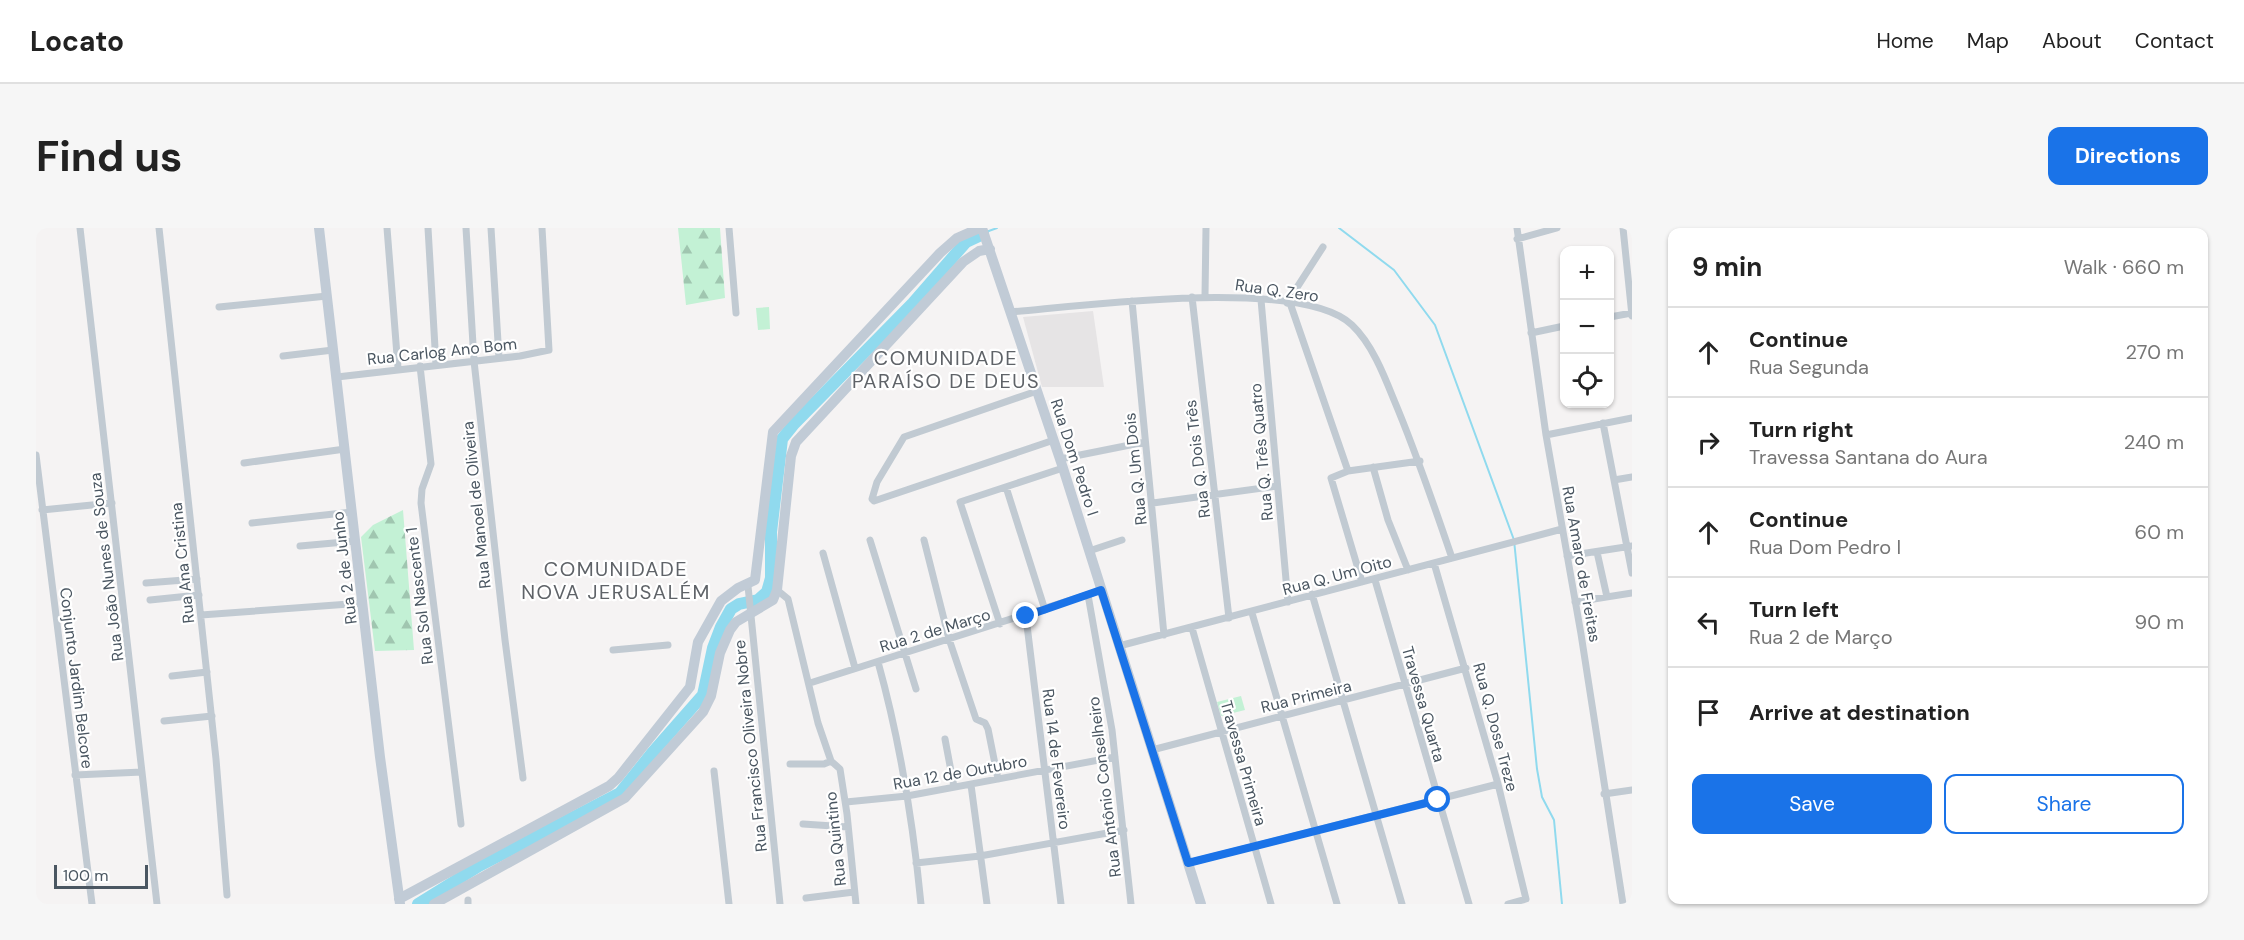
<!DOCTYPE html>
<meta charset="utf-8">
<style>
body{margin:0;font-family:"DM Sans",sans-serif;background:#f6f6f6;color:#222}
.controls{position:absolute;right:18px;top:18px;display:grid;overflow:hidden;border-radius:12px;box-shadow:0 2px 4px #0004}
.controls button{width:54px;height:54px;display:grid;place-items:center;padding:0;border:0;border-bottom:2px solid #e0e0e0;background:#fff;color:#222;font:30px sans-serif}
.scale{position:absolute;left:18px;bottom:15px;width:94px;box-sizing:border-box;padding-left:6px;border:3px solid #4a5661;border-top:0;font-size:16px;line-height:21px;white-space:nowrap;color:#4a5661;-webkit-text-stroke:4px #fff;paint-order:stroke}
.stop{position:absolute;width:18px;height:18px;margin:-14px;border:4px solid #1a73e8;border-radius:50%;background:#fff}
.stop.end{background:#1a73e8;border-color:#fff;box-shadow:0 2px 6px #0008}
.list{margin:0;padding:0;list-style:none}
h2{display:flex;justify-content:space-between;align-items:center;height:78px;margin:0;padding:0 24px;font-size:26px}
h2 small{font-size:20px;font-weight:400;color:#767676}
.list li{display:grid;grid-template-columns:39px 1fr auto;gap:18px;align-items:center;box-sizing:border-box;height:90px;padding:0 24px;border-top:2px solid #e0e0e0}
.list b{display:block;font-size:22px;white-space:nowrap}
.list p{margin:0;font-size:20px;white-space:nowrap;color:#767676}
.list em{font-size:20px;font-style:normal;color:#767676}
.actions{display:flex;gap:12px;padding:18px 24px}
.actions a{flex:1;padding:14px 0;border:2px solid #1a73e8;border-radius:12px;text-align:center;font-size:21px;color:#1a73e8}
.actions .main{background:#1a73e8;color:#fff}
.icon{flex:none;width:33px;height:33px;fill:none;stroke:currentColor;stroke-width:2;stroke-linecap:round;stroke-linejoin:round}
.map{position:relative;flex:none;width:1596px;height:676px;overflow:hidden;border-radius:12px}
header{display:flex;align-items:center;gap:36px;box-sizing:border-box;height:84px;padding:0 30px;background:#fff;border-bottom:2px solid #e0e0e0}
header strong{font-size:28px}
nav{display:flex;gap:33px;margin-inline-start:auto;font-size:21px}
.intro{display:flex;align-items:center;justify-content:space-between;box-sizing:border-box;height:144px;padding:0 36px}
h1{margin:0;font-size:42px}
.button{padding:15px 27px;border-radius:12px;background:#1a73e8;color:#fff;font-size:21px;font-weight:700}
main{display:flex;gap:36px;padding:0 36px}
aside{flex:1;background:#fff;border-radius:12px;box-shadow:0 2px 4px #0004}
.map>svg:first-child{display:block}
.education{fill:#e6e4e5}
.green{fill:#c3f1d5}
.forest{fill:url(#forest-firs)}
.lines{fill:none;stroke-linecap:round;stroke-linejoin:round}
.stream{stroke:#90daee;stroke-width:2}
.river{stroke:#90daee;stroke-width:12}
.street{stroke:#c1cad2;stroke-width:7}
.secondary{stroke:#c1cbd6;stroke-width:10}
.route{stroke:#1a73e8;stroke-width:8}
.labels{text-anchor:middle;stroke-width:4.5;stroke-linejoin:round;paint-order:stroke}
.street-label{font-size:16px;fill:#4a5661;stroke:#fff}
.quarter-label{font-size:20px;letter-spacing:1.5px;fill:#5f6368;stroke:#fff}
</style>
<header>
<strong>Locato</strong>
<nav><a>Home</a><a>Map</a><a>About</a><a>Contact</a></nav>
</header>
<div class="intro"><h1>Find us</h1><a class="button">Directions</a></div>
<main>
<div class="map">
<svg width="1596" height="676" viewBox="0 0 1596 676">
<defs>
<pattern id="forest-firs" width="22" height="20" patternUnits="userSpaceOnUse" patternTransform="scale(1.5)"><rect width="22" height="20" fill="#c3f1d5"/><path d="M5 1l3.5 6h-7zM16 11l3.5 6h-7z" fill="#a0c6b0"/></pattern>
</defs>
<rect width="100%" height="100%" fill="#f5f3f3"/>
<path class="education" d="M1057,83L1068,159H1006L987,89Z"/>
<path class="green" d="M733,79L734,101L722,102L720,80Z
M1205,468L1209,482L1185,488L1181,474Z"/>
<path class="forest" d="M642,0H684L689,70L650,77Z
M367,282L378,422L339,423L325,309L337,297Z"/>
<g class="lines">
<path class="stream" d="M1303,0L1358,42L1399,97L1478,312L1501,541L1506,569L1518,592L1526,676
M950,4L961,0"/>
<path class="river" d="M382,676L443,638L584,565L616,525L667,467L677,420L685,399L695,381L703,376L722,372L731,364L735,350V304L746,211L758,196L877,75L930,14L947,6"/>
<path class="street" d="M44,0L121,676
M123,0L180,531L191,667
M351,0L362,140
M392,0L400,137
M430,0L438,133L469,412L487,550
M455,0L463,130
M693,0L700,85
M1481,0L1510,207L1545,406L1587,676
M1587,0L1596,88
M1481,11L1521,0
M1169,68L1170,0
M1156,69L1193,390
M1225,72L1252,374
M1096,73L1128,407
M1251,75L1287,19
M1254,75L1312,243
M183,79L291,68
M975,84C1046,78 1265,48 1316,97C1336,116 1348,147 1358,172C1380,224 1398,277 1416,330
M1574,89L1596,85
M1495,105L1528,98
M247,128L297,122
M384,138L395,236L386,261L385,275L425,596
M301,149L484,128L513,122L506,0
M1001,163L868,209L841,254L836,271L838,273L1018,212
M1567,195L1596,345
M1510,207L1596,190
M0,227L56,676
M1024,231L1109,214
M208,235L309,221
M1337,239L1352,292L1372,342
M1578,252L1596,249
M970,259L1009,382
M1117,275L1241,258
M6,282L76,275
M216,295L316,284
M834,312L880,461
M888,312L913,411L940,491L949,495L952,501L962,551
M264,318L320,313
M1053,323L1086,312
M1561,324L1571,369
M787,325L819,440
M1531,328L1596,318
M1398,335L1462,556L1490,671L1472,676
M1339,352L1433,676
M1326,354L1295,250L1312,243L1384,233
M110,355L161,351
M712,358L744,676
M741,362L752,371L782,495L795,533L804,541L811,586L820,676
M1276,366L1366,676
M1052,367L1076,502L1095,676
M114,372L163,367
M1539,374L1596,365
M1216,385L1301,676
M165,387L327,375
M990,389L1025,676
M964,396L924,274L1027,240
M1156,400L1235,676
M1083,418L1526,301
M577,422L632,417
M842,434C864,513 877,594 885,676
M136,448L171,444
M774,455L1066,362
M128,493L176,488
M909,511L918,559
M1116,522L1430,440
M754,536H788L795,533
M678,543L693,676
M39,547L106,544
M935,557L951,676
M1568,566L1596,562
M810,574L871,568L1079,529
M767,596L812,599
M880,635L944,628L1088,602
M1152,635L1462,556
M770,670L818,664
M432,672V676"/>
<path class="secondary" d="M283,0L344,529L364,676
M946,0L1027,240L1165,676
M363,671L573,558L582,550L654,459L662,414L685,373L702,360L719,352L737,204L904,25L921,10L944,0
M398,676L589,570L667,484L675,468L684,425L694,402L700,394L737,372L741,362L755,228L760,214L927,34L943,23L954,21"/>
</g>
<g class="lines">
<path class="route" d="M990,388L1065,362L1152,635L1402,572"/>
</g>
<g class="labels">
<g class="street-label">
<text transform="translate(1241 62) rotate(8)" y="6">Rua Q. Zero</text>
<text transform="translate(406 123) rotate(-6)" y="6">Rua Carlog Ano Bom</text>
<text transform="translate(1225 224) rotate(-95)" y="6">Rua Q. Três Quatro</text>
<text transform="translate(1039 229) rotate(72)" y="6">Rua Dom Pedro I</text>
<text transform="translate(1161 231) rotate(-97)" y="6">Rua Q. Dois Três</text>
<text transform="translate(1099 241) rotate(-96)" y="6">Rua Q. Um Dois</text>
<text transform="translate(440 277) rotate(-96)" y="6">Rua Manoel de Oliveira</text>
<text transform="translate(146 335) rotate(-96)" y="6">Rua Ana Cristina</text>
<text transform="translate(1546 336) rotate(80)" y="6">Rua Amaro de Freitas</text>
<text transform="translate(70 339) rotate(-97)" y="6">Rua João Nunes de Souza</text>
<text transform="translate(308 340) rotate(-97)" y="6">Rua 2 de Junho</text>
<text transform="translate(1301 347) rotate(-15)" y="6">Rua Q. Um Oito</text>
<text transform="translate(383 368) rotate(-97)" y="6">Rua Sol Nascente 1</text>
<text transform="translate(899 402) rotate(-17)" y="6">Rua 2 de Março</text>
<text transform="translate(41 450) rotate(83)" y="6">Conjunto Jardim Belcore</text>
<text transform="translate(1270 468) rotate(-14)" y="6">Rua Primeira</text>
<text transform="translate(1388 476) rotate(74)" y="6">Travessa Quarta</text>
<text transform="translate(1460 499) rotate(75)" y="6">Rua Q. Dose Treze</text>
<text transform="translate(714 518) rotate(-96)" y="6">Rua Francisco Oliveira Nobre</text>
<text transform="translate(1021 531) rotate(83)" y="6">Rua 14 de Fevereiro</text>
<text transform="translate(1208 535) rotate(74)" y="6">Travessa Primeira</text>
<text transform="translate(924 544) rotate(-10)" y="6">Rua 12 de Outubro</text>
<text transform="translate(1068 559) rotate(-97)" y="6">Rua Antônio Conselheiro</text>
<text transform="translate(799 611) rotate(-96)" y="6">Rua Quintino</text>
</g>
<g class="quarter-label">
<text x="910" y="137">COMUNIDADE<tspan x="910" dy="23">PARAÍSO DE DEUS</tspan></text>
<text x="580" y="348">COMUNIDADE<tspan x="580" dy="23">NOVA JERUSALÉM</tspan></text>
</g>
</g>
</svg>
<div class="controls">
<button>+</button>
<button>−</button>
<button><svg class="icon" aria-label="locate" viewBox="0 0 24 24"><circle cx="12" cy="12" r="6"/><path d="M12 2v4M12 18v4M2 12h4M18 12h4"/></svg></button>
</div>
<div class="scale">100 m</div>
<div class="stop" style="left:1402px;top:572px"></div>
<div class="stop end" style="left:990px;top:388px"></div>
</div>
<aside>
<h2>9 min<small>Walk · 660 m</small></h2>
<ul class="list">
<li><svg class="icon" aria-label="ahead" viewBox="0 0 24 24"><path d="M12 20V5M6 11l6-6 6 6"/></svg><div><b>Continue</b><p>Rua Segunda</p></div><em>270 m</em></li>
<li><svg class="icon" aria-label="right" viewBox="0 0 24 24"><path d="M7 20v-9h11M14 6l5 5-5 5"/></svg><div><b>Turn right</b><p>Travessa Santana do Aura</p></div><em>240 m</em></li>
<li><svg class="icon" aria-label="ahead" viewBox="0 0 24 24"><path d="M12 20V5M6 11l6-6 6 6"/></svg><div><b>Continue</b><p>Rua Dom Pedro I</p></div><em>60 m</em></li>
<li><svg class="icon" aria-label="left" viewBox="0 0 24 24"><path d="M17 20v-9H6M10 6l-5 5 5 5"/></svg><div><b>Turn left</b><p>Rua 2 de Março</p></div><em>90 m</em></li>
<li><svg class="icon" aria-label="arrive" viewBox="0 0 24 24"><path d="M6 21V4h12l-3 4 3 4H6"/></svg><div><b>Arrive at destination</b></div></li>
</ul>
<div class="actions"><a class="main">Save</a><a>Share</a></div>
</aside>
</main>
